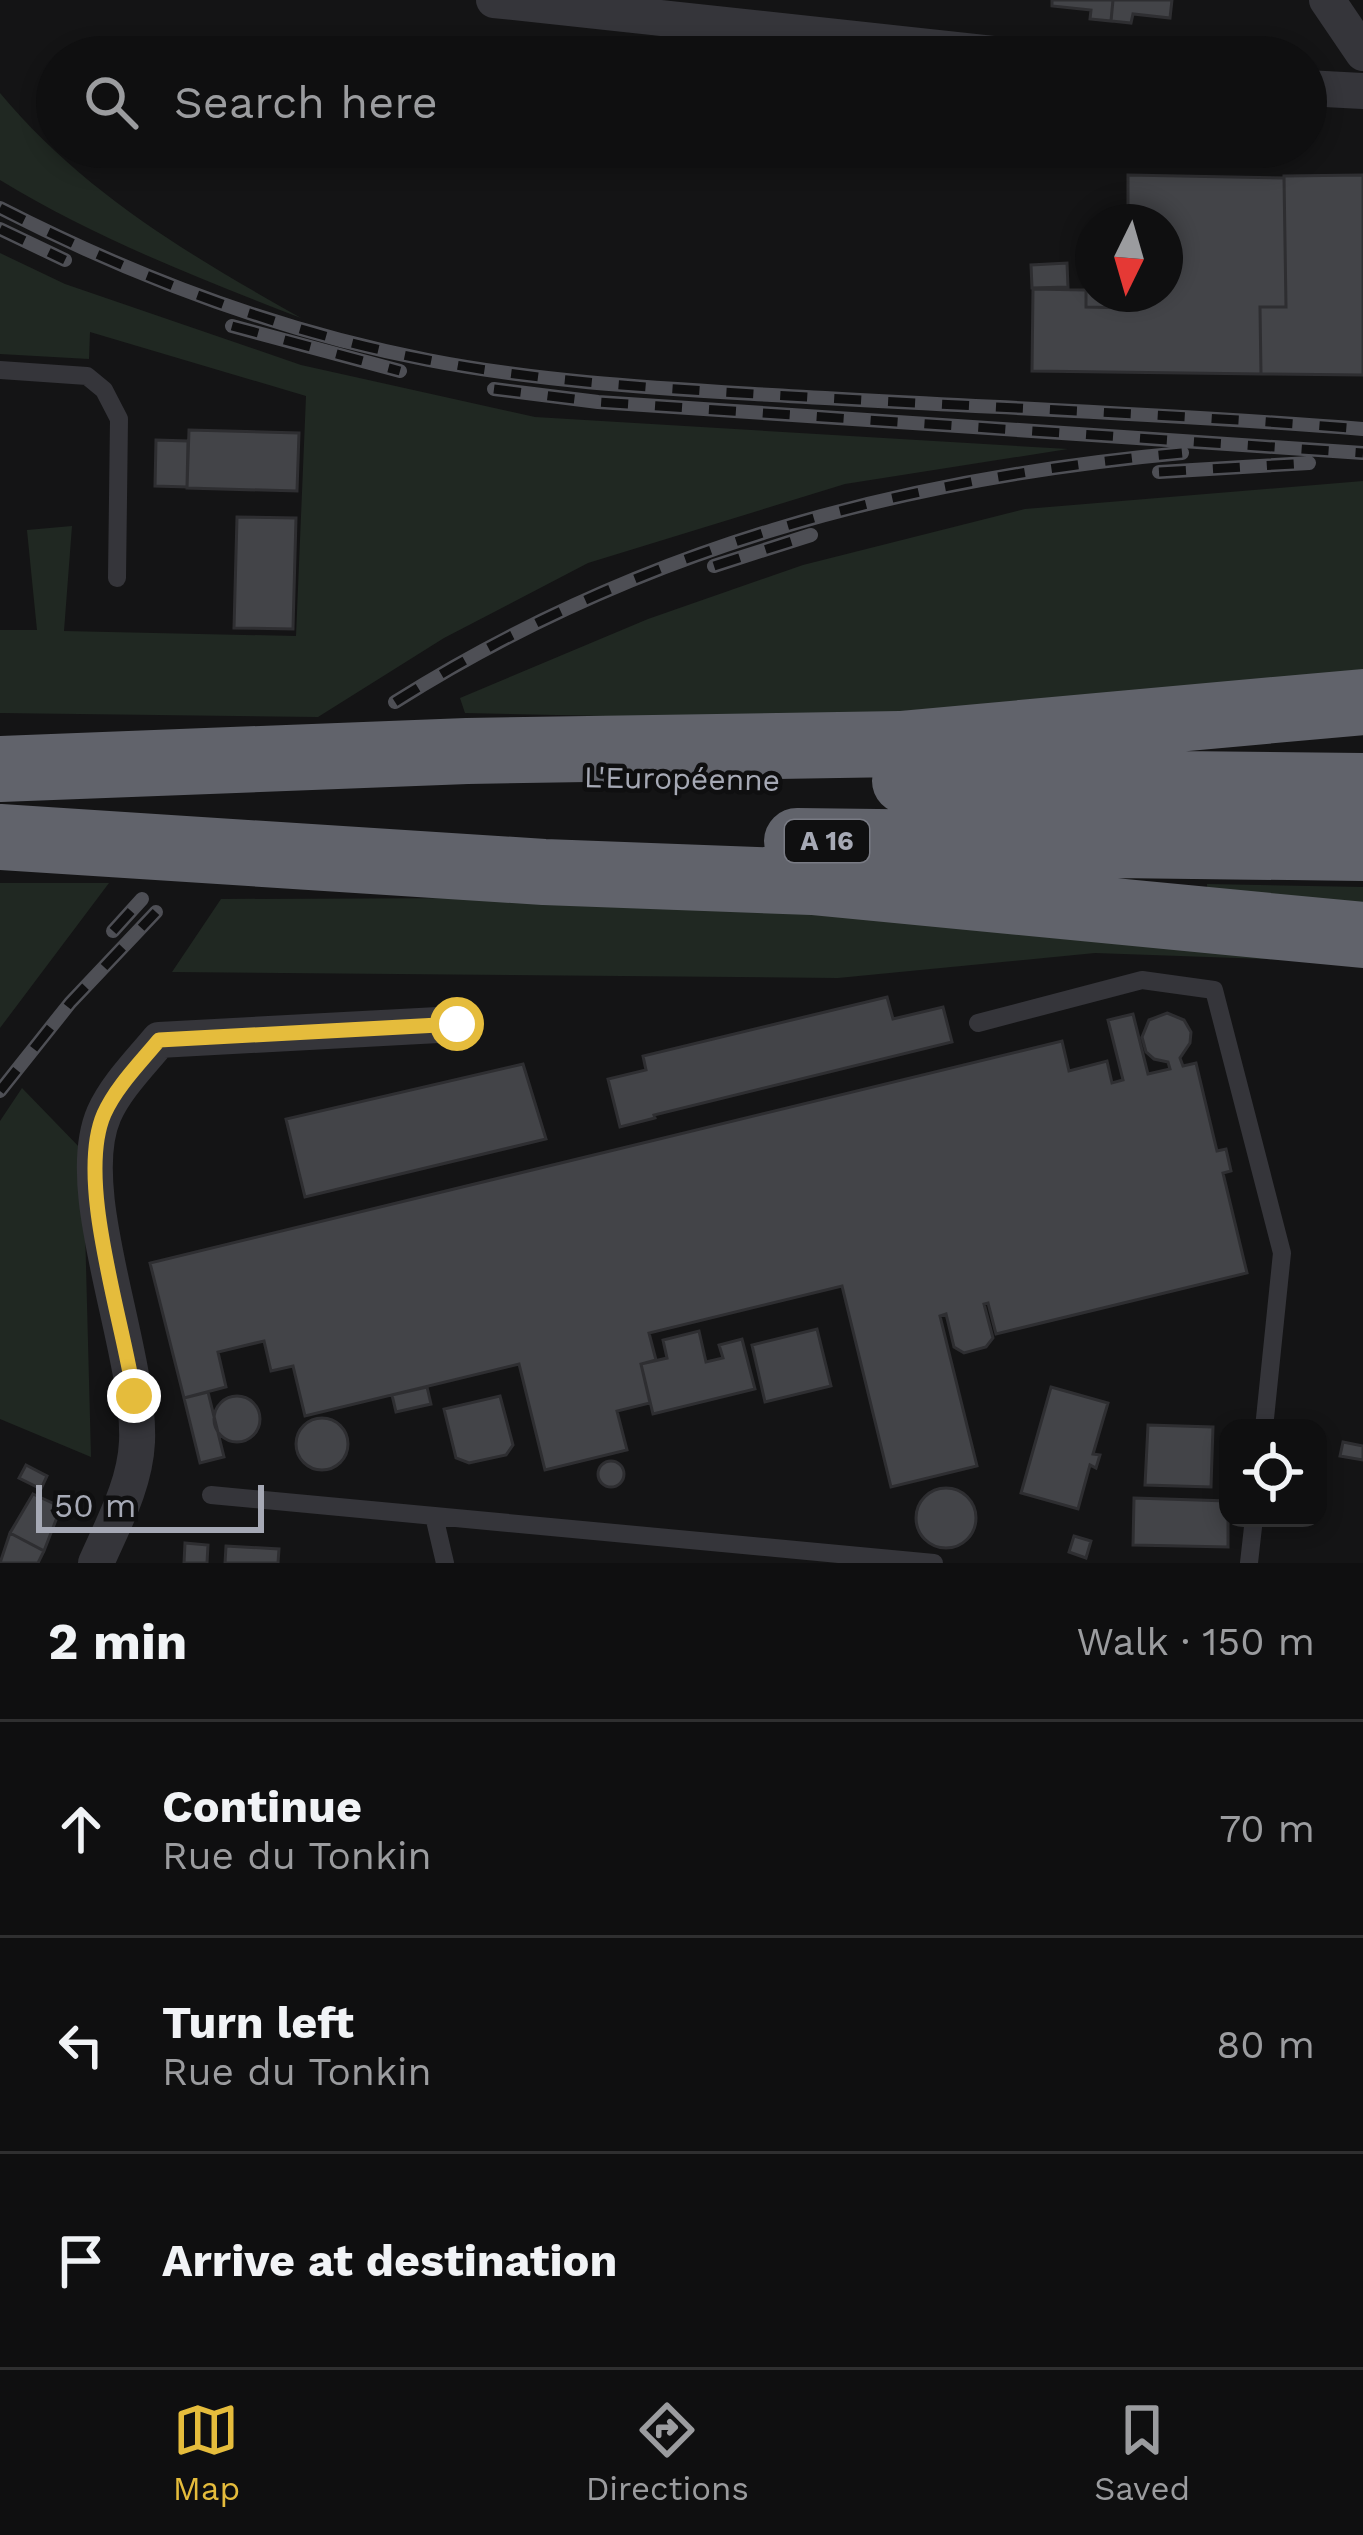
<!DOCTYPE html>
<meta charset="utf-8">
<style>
body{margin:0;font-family:"Work Sans",sans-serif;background:#181819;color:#f1f3f6}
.controls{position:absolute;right:36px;bottom:36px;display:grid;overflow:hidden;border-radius:24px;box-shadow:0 6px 18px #0003}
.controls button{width:108px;height:108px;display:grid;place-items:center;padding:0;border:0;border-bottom:3px solid #2f2f30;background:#0f0f10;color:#f1f3f6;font:60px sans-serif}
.compass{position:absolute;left:1075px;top:204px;width:108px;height:108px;border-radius:50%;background:#0f0f10;box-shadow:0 6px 18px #0003;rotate:185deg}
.scale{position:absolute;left:36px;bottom:30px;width:228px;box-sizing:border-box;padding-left:12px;border:6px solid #a6a9b5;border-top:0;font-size:33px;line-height:42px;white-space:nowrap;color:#a6a9b5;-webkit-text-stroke:9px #0f0f10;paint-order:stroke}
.stop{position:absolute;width:36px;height:36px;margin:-27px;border:9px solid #e5bc3c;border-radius:50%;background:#fff}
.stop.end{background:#e5bc3c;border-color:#fff;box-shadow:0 3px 12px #0008}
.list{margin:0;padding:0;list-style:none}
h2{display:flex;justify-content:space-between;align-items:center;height:156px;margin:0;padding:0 48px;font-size:51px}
h2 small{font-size:39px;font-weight:400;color:#9b9c9f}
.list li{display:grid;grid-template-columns:78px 1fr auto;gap:36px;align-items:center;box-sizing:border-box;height:216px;padding:0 48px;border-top:3px solid #2f2f30}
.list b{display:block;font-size:45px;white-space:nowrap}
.list p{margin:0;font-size:39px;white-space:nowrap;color:#9b9c9f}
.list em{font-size:39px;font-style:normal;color:#9b9c9f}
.icon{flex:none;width:66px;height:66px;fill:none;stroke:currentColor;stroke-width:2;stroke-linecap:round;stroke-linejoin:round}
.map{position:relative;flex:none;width:1363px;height:1563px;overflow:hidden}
.search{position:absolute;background:#0f0f10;box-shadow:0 6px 18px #0003;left:36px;right:36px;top:36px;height:132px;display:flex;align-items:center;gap:30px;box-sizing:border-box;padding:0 42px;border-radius:66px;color:#9b9c9f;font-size:45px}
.sheet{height:804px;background:#0f0f10}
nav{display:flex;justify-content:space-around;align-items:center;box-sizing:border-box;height:168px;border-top:3px solid #2f2f30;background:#0f0f10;font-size:33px;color:#9b9c9f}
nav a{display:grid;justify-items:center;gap:6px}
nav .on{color:#e5bc3c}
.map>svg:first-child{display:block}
.green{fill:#202822}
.building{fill:#434448;stroke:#2e2e31;stroke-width:3}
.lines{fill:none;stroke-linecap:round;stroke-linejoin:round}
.service{stroke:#35353a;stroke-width:18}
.minor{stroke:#35353a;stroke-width:36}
.motorway{stroke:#61636b;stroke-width:66}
.rail-casing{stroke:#4e4f55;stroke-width:14}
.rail{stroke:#0f0f10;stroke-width:9;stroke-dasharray:27;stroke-linecap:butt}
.route{stroke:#e5bc3c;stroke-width:15}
.labels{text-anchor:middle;stroke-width:9;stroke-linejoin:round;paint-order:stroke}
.shield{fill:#0f0f10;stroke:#797b84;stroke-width:3}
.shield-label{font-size:27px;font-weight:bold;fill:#a6a9b5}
.street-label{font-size:30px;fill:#a6a9b5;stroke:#0f0f10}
</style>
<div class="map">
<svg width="1363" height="1563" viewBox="0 0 1363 1563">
<rect width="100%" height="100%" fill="#141415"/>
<path class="green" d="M0,93C82,192 191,256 301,318C198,278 95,238 0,180Z
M0,253L65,284L301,365L535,417L1068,449L845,484L588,563L444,638L318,717L0,713V630H37L27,530L72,526L64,631L296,636L306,396L90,332L89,359L0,354Z
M1363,481V673L797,720L465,713L460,698L648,619L803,565L1025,509Z
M0,883H109L0,1028Z
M1207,884L1363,887V920L1208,903Z
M488,898L817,907L1295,960L1095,953L838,978L172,972L221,899Z
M22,1088L83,1151L91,1457L0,1419V1121Z"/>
<path class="building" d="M1052,0H1113L1111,21L1090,19L1091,10L1052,6Z
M1113,0H1172L1170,18L1133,14L1131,23L1111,21Z
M1128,175L1284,178L1286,307H1260L1261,374L1032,371L1033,289L1086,290V307L1129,308L1130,294H1165V222H1128Z
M1363,175V375L1261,374L1260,307H1286L1284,176Z
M1067,263L1068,287L1032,288L1031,265Z
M1086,290H1093V294H1130L1129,308L1086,307Z
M189,430L299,433L297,491L187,488Z
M156,440L188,441L187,487L155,486Z
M237,517L296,518L293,629L234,628Z
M887,997L893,1019L943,1007L952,1042L654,1115L655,1118L620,1127L608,1079L646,1070L643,1056Z
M1167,1013L1184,1020L1191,1032L1190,1043L1180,1058L1183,1066L1196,1063L1217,1151L1226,1149L1231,1171L1223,1173L1247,1273L996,1334L988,1303L984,1304L993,1338L986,1347L964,1353L954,1347L946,1314L940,1316L977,1466L891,1487L842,1286L649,1333L656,1360L641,1364L650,1403L617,1411L627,1450L545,1470L519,1364L305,1416L293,1366L271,1371L264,1341L218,1352L226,1387L184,1398L150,1263L1062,1041L1069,1071L1107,1061L1112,1083L1123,1080L1108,1020L1133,1014L1148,1074L1170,1069L1168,1062L1154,1059L1146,1052L1142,1037L1149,1020Z
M523,1064L546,1139L305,1197L286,1119Z
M817,1329L831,1386L765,1402L752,1345Z
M699,1331L706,1362L723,1358L719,1345L742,1339L755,1389L653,1414L641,1364L667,1358L663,1340Z
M427,1387L431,1404L396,1412L392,1395Z
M1051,1387L1108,1403L1093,1454L1100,1455L1096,1468L1090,1465L1078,1509L1021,1493Z
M208,1392L224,1457L200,1463L184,1398Z
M214 1419a23 23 0 1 1 46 0a23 23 0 1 1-46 0Z
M500,1396L513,1445L506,1455L469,1463L456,1458L444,1409Z
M296 1444a26 26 0 1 1 52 0a26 26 0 1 1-52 0Z
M1148,1425L1213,1427L1211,1487L1145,1485Z
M1343,1442L1363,1446V1460L1340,1456Z
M598 1474a13 13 0 1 1 26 0a13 13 0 1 1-26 0Z
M26,1465L47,1476L41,1489L19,1478Z
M916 1518a30 30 0 1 1 60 0a30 30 0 1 1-60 0Z
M33,1494L61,1507L44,1551L10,1533Z
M1134,1498L1228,1501V1547L1133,1545Z
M10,1533L44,1551L38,1563H0Z
M1074,1536L1091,1541L1086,1558L1069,1552Z
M185,1543L208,1545L207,1563H184Z
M226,1546L279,1549L278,1563H225Z"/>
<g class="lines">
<path class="service" d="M0,370L87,376L104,390L119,419L117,578
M978,1023L1142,980L1214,990L1282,1253L1264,1428
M211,1495L934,1563
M434,1516L445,1563
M1249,1563L1254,1518"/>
<path class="minor" d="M494,0L1022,57
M1327,0L1363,53
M1306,88L1363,91
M96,1563C113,1524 135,1485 137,1442C141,1350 70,1192 104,1114C116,1087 140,1063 159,1040L457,1024"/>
<path class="motorway" d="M0,769L467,751L900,744L1363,702
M905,781L1363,786
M0,837L544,872L812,882L1363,935
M797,841L1363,848"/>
<g class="rail-casing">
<path id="rail" d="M0,208C135,277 278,331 428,360C541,382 657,388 772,395C969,407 1166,413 1363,429
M0,229L65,260
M232,326L400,371
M494,389L598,402L1363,453
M1159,472L1309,463
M714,566L811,535
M395,702C638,549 898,479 1182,453
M113,931L142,899
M0,1091L70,1003L156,912"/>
</g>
<use href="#rail" class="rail"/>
</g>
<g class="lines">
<path class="route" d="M134,1396C124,1323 75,1181 104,1114C116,1087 140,1063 159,1040L457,1024"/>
</g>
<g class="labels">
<rect class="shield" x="785" y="820" width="84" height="42" rx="9"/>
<g class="shield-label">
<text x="827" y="850">A 16</text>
</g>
<g class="street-label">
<text transform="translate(682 779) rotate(1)" y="10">L'Européenne</text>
</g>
</g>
</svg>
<div class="controls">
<button><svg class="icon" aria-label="locate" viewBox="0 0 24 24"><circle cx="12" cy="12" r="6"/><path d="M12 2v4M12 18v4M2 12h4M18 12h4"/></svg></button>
</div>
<svg class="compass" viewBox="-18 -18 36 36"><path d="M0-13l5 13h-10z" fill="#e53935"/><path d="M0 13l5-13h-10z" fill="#9b9c9f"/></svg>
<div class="scale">50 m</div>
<div class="stop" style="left:457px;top:1024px"></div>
<div class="stop end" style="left:134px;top:1396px"></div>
<div class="search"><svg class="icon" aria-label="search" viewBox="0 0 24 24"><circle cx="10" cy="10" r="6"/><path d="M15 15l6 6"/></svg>Search here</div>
</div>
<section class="sheet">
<h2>2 min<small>Walk · 150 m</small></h2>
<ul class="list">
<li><svg class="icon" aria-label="ahead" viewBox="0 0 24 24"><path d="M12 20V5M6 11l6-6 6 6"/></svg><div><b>Continue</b><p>Rue du Tonkin</p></div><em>70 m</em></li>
<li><svg class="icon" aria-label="left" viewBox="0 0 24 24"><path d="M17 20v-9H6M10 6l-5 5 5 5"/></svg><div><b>Turn left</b><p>Rue du Tonkin</p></div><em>80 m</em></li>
<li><svg class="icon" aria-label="arrive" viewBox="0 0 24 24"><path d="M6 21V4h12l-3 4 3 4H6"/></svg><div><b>Arrive at destination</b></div></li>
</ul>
</section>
<nav>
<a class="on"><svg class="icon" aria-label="map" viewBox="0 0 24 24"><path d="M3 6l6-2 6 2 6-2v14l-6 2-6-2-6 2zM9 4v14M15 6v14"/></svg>Map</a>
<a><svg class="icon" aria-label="directions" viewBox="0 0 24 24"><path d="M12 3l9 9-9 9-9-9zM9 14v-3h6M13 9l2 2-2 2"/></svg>Directions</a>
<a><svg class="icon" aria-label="saved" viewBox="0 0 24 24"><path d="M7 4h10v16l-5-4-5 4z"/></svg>Saved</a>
</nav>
